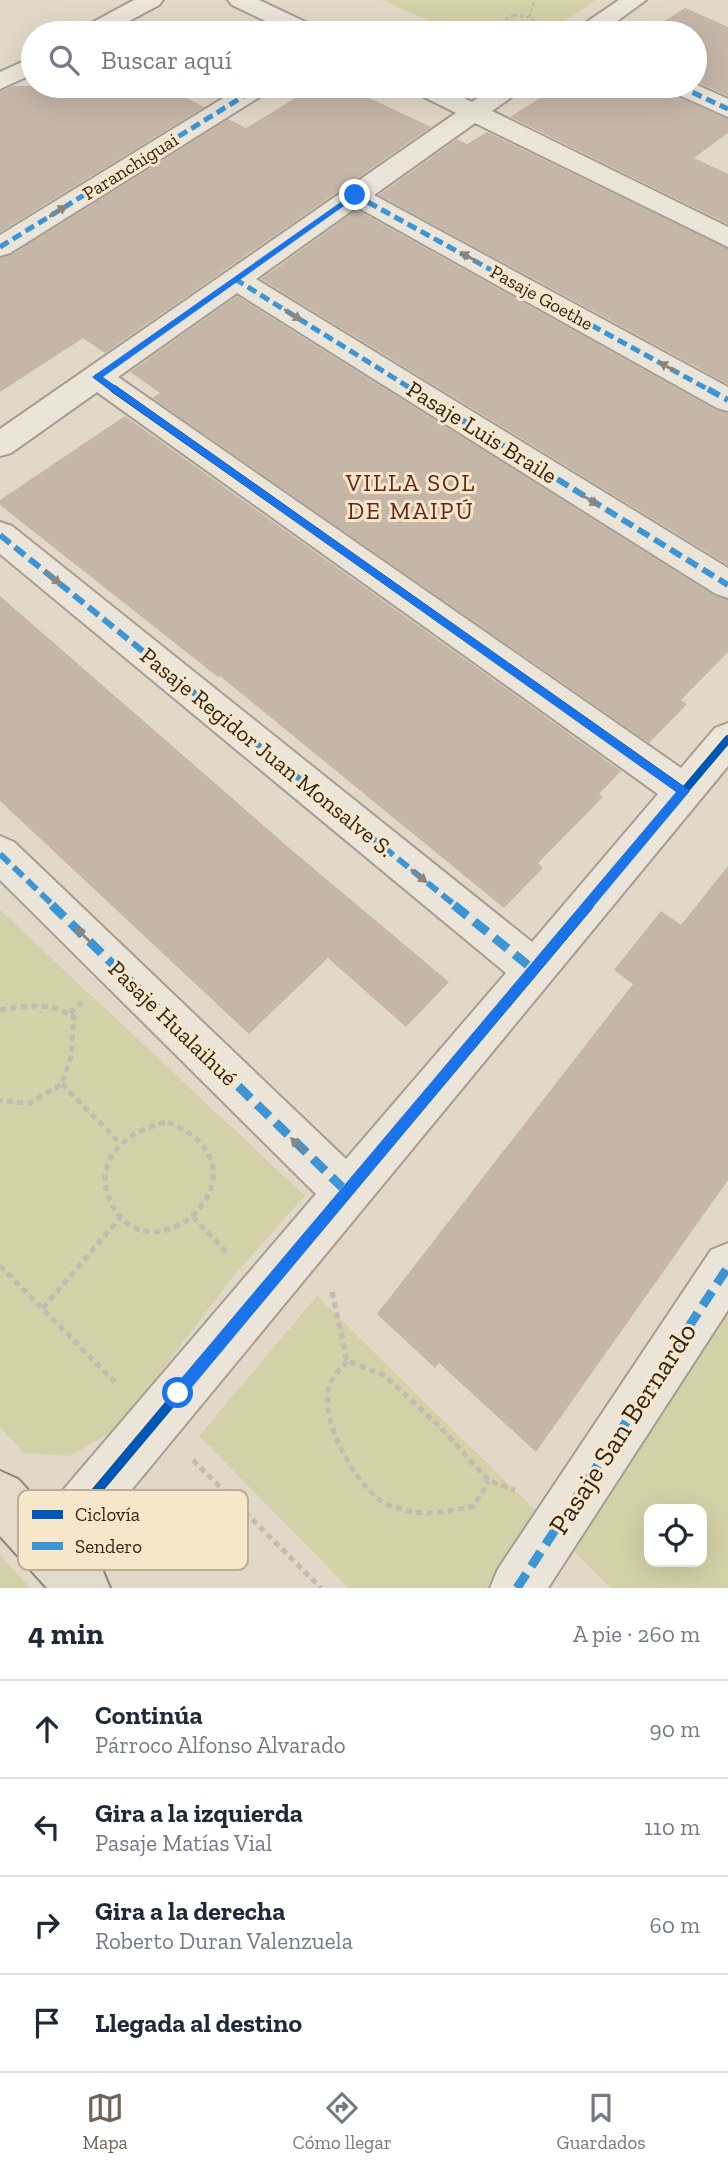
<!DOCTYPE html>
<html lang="es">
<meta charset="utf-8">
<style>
body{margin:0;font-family:"Zilla Slab",serif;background:#f6f6f7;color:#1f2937}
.controls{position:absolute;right:21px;bottom:21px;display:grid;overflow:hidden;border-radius:14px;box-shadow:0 7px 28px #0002}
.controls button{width:63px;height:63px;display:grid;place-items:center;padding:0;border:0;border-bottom:2px solid #e0e1e3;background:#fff;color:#1f2937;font:35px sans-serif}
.stop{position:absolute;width:21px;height:21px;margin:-16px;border:5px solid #1a73e8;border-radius:50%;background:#fff}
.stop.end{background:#1a73e8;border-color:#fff;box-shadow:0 2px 7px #0008}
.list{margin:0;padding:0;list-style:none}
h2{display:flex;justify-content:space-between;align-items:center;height:91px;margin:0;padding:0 28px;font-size:30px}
h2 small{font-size:23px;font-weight:400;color:#747a83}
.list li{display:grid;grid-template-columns:46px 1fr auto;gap:21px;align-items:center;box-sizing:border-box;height:98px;padding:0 28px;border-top:2px solid #e0e1e3}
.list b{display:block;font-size:26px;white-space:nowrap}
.list p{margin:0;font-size:23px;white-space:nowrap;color:#747a83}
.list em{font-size:23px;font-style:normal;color:#747a83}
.icon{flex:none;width:38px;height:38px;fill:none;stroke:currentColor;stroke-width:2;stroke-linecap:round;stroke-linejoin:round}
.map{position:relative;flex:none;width:728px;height:1588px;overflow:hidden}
.search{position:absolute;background:#fff;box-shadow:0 7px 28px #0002;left:21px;right:21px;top:21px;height:77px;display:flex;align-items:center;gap:18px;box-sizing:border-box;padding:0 24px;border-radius:38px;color:#747a83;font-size:26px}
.sheet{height:483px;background:#fff}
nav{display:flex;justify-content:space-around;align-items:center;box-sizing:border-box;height:98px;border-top:2px solid #e0e1e3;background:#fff;font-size:19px;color:#747a83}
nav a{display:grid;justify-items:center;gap:4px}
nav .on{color:#716457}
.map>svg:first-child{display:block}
.green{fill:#d3d1a8;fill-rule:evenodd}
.building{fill:#c6b6a8}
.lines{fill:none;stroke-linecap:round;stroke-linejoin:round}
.minor-casing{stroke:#a69d91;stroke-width:4}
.major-casing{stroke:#8c8378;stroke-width:4}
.path-far1{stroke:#c2bbb1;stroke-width:2.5;stroke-dasharray:3.5 2.5;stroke-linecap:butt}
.path{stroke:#c2bbb1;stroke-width:5;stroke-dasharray:6 4.5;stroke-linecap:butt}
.minor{fill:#eae4d9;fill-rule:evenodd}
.major{fill:#e2daca;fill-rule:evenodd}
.quiet-far2{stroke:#3d95d4;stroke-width:5;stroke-dasharray:10 5;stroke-linecap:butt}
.quiet-far1{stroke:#3d95d4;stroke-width:6;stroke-dasharray:13 6;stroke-linecap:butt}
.quiet{stroke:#3d95d4;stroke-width:9;stroke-dasharray:17 9;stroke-linecap:butt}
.cycleway-far2-casing{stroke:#f6e7ca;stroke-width:9}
.cycleway-far1-casing{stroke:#f6e7ca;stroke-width:12}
.cycleway-casing{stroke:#f6e7ca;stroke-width:15}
.cycleway-far2{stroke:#0057b8;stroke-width:6}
.cycleway-far1{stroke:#0057b8;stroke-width:8}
.cycleway{stroke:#0057b8;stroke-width:10}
.oneway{fill:#8f847a}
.route{fill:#1a73e8}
.labels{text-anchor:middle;stroke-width:6;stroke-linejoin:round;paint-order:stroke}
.far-street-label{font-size:19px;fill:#34251a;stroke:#f6e7ca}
.street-label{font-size:23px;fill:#34251a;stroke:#f6e7ca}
.neighbourhood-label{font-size:24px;letter-spacing:2px;fill:#612519;stroke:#f6e7ca}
.near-street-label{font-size:28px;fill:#34251a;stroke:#f6e7ca}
.key{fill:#f6e7ca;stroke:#bcad95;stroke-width:2}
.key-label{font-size:19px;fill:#34251a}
</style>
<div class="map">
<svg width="728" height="1588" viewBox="0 0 728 1588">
<rect width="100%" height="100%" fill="#e2d8c7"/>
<path class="green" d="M382,0H595L548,33H457Z
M0,910L305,1196L235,1274L118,1428L70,1456L24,1453L0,1427Z
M317,1296L536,1511L486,1588H348L199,1436Z
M728,1304V1588H611L569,1546ZM649,1509H702V1562H649Z
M0,1555L30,1588H0Z"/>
<path class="building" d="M685,8L728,27V96L695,81V33H627L640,25L650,30Z
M13,86H163L204,107L0,232V91Z
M315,86H344L431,127L105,353L83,338L0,392V258L11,255L228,119L246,128Z
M559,86H664L669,93L728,119V133L694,158L728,174V224L510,117Z
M487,132L728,249V384L379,195L457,139L467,144Z
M357,210L716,410L728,413V565L261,279Z
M237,296L715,596L728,600V652L681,700L687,704L649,743L152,398L160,393L130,372Z
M125,416L621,771L599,794L603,797L538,863L543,868L504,908L220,676L218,677L0,505V500Z
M0,596L294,852L449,982L406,1027L328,958L249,1034L0,801Z
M728,866V1180L536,1452L439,1363L435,1368L377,1314L633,984L614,970L661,911L681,925Z"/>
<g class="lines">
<g class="minor-casing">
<path id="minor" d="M134,0H163L159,5L107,33H78L82,28Z
M228,0H259L318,28L322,33H291L232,5Z
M619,0H646L601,33H574L578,28Z
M33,57V74L0,89V72Z
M695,84L728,99V117L670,91L667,86Z
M243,86H272L269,91L10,253L0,256V235Z
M409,86H440L472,102L495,86H523L520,91L492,111L728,227V247L475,123L374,195L728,387V411L717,408L357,207L256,279L728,568V598L716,594L237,293L118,377L681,768L715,728L728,723V766L67,1568L48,1576L29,1568L21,1549L29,1530L316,1194L0,880V836L14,842L346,1159L506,973L0,554V522L12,526L532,942L658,794L97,392L11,453L0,456V429L456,113L412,91Z
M728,1243V1310L548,1588H490L498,1569L711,1250Z"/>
</g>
<g class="major-casing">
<path id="major" d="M0,1471L18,1479L102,1569L110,1588H47L0,1536Z"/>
</g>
<path class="path-far1" d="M514,15L529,17L535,21L534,27L522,31L508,28L504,20Z
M529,17L535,0"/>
<path class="path" d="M0,1010C25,1005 52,1002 74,1017L71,1056L62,1084L30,1103L0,1101
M70,1013L82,1002
M62,1084L120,1143
M168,1122C280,1168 153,1286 111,1203C90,1159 129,1129 168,1122Z
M193,1217L226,1252
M0,1266L115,1382
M332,1292L347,1361L384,1375L442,1429L489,1481L515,1490
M43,1308L120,1218
M347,1361C340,1369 332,1377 329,1387C320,1421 354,1481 380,1500C387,1505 397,1508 405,1510C427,1517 452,1510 474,1506L489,1481
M193,1460L321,1588"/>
<use href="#minor" class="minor"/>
<use href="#major" class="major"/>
<path class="quiet-far2" d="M679,86L728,109
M355,195L711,391
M0,247L260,86
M235,279L415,391"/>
<path class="quiet-far1" d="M412,389L728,585
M708,389L728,400
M0,535L456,906
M0,854L54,906"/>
<path class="quiet" d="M52,905L347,1192
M454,905L534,970
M517,1588L728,1267"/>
<g class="cycleway-far2-casing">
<path id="cycleway-far2" d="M97,377L116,391"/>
</g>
<g class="cycleway-far1-casing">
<path id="cycleway-far1" d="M114,389L684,791
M587,906L728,739"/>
</g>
<g class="cycleway-casing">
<path id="cycleway" d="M48,1549L589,905"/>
</g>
<use href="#cycleway-far2" class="cycleway-far2"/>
<use href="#cycleway-far1" class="cycleway-far1"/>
<use href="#cycleway" class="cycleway"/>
</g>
<defs><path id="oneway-solid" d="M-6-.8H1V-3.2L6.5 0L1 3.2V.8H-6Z" transform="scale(1.75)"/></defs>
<g class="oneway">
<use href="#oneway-solid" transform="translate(58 211) rotate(-32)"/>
<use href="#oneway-solid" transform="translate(469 257) rotate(-151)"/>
<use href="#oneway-solid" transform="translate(293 315) rotate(32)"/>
<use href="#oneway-solid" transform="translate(668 367) rotate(-151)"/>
<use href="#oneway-solid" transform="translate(590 500) rotate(32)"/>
<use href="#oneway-solid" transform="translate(53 578) rotate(39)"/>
<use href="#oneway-solid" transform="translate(419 876) rotate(39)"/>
<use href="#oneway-solid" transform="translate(83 935) rotate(-136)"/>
<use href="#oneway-solid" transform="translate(298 1145) rotate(-136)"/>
</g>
<path class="route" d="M355,192L358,196L103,377L690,791L183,1398L178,1401L173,1398L171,1393L173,1388L676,792L92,377Z"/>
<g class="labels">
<g class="far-street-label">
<text transform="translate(130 166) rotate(-32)" y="7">Paranchiguai</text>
<text transform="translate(542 297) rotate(29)" y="7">Pasaje Goethe</text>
</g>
<g class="street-label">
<text transform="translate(482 432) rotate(32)" y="8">Pasaje Luis Braile</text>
<text transform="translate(267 752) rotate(39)" y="8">Pasaje Regidor Juan Monsalve S.</text>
<text transform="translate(173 1023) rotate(44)" y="8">Pasaje Hualaihué</text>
</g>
<g class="neighbourhood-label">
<text x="411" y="491">VILLA SOL<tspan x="411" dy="28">DE MAIPÚ</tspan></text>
</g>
<g class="near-street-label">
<text transform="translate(622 1428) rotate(-57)" y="10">Pasaje San Bernardo</text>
</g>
</g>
<rect x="18" y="1490" width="230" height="80" rx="10" class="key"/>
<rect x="32" y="1510" width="31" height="9" fill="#0057b8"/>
<rect x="32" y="1542" width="31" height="8" fill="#3d95d4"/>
<g class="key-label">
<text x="75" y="1521">Ciclovía</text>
<text x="75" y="1553">Sendero</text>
</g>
</svg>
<div class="controls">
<button><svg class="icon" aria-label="locate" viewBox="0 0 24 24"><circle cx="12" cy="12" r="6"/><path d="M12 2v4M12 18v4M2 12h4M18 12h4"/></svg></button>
</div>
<div class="stop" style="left:178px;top:1393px"></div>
<div class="stop end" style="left:355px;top:195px"></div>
<div class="search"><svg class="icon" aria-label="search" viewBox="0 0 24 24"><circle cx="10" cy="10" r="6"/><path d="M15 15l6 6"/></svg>Buscar aquí</div>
</div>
<section class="sheet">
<h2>4 min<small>A pie · 260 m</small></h2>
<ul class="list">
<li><svg class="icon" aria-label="ahead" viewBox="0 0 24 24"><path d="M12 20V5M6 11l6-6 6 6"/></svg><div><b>Continúa</b><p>Párroco Alfonso Alvarado</p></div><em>90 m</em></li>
<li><svg class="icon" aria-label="left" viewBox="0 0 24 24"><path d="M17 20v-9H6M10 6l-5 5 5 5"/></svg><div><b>Gira a la izquierda</b><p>Pasaje Matías Vial</p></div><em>110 m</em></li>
<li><svg class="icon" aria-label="right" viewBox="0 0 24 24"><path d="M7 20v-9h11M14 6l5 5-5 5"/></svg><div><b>Gira a la derecha</b><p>Roberto Duran Valenzuela</p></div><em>60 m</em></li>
<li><svg class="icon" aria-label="arrive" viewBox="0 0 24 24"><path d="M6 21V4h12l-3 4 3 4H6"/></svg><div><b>Llegada al destino</b></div></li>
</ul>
</section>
<nav>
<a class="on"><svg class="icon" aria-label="map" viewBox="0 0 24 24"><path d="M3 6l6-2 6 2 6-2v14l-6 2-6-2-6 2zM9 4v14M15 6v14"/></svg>Mapa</a>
<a><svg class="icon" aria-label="directions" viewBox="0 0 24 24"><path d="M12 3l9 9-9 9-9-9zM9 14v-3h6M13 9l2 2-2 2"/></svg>Cómo llegar</a>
<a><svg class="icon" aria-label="saved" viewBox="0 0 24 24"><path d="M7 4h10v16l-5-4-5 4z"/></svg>Guardados</a>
</nav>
